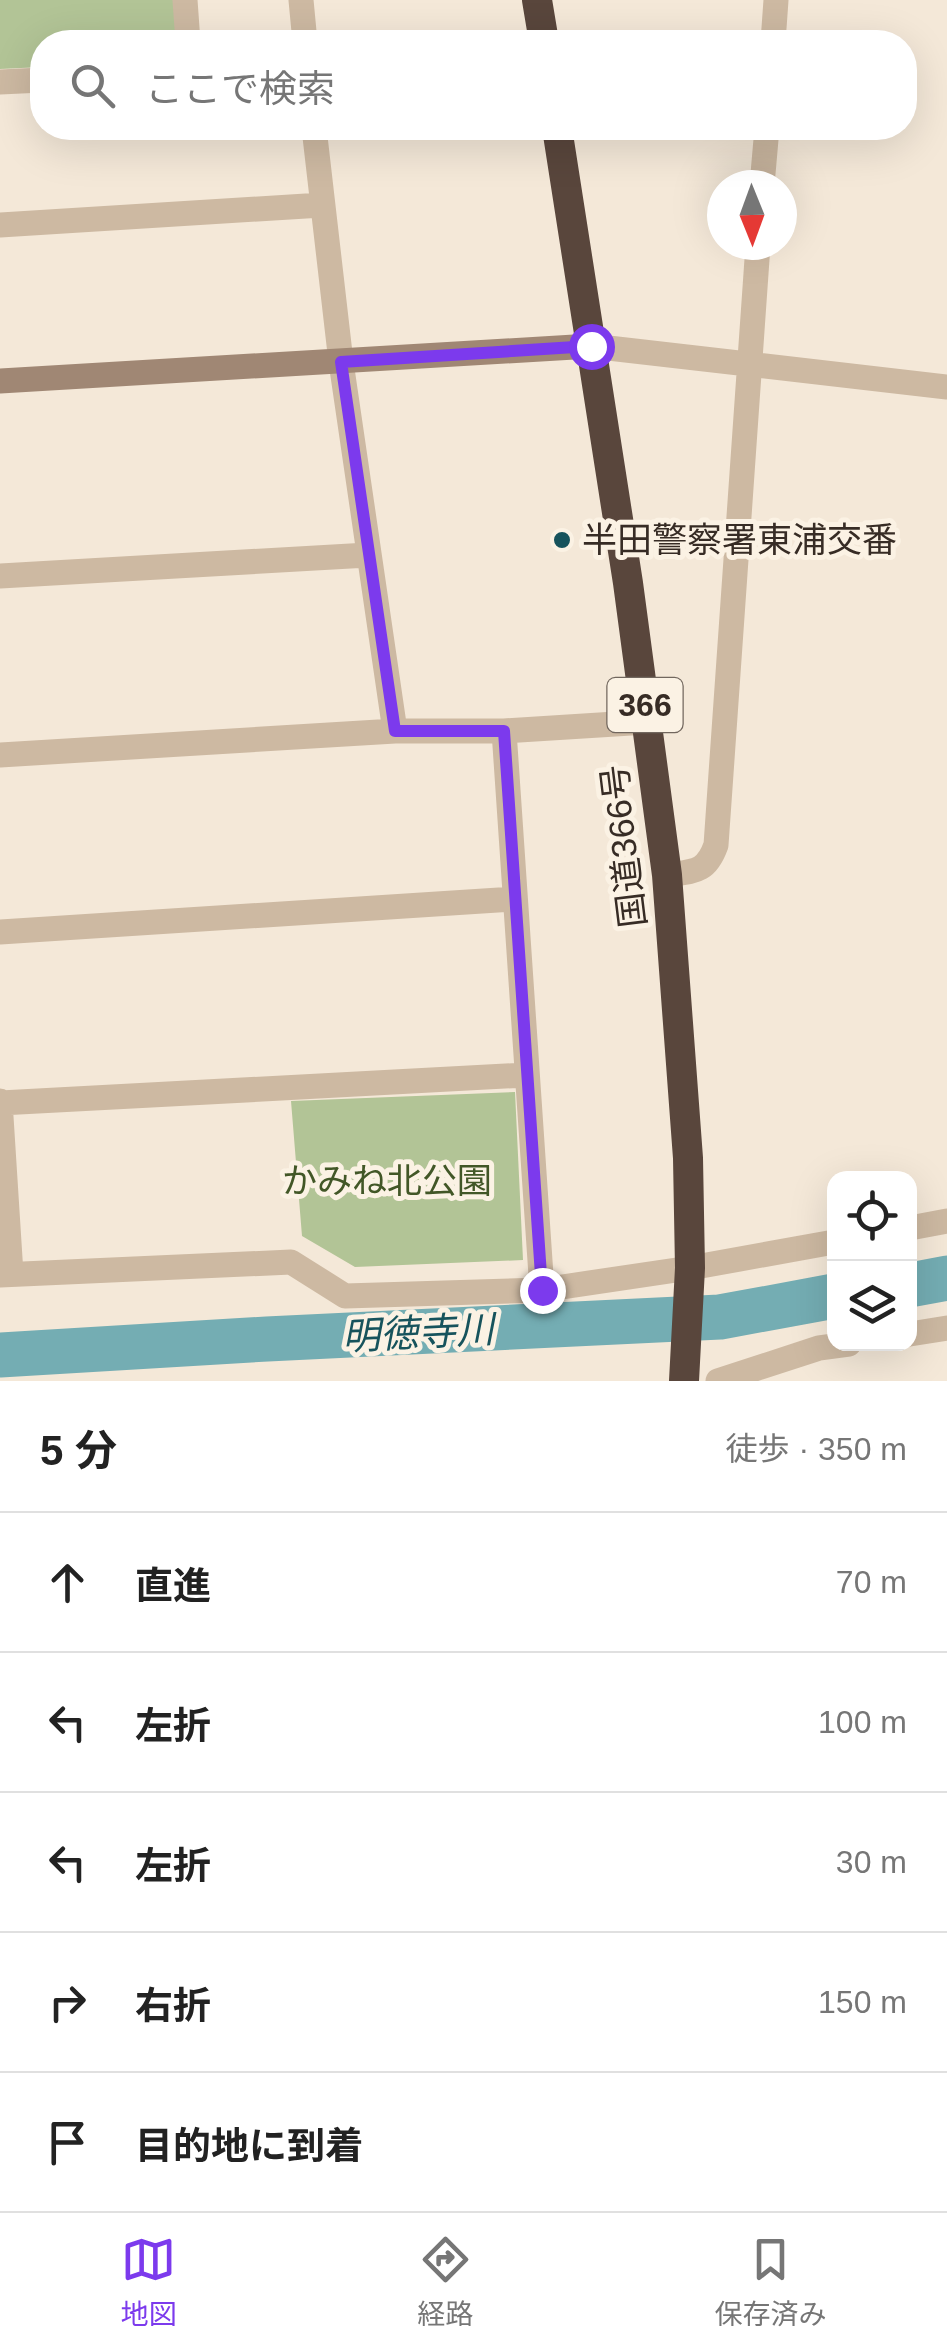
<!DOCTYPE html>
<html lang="ja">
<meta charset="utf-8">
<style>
body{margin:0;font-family:Arial,"Noto Sans JP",sans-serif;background:#f6f6f6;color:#222}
.controls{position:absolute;right:30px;bottom:30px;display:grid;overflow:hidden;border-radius:20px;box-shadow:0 10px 40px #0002}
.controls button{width:90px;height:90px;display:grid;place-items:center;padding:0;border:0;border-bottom:2px solid #e0e0e0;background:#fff;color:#222;font:50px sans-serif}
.compass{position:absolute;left:707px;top:170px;width:90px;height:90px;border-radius:50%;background:#fff;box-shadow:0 10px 40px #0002;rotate:179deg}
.stop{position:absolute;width:30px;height:30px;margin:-22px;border:8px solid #7c3aed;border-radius:50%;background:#fff}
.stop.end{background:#7c3aed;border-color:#fff;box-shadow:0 2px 10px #0008}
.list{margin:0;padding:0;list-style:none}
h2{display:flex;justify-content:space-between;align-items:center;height:130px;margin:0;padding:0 40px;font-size:42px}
h2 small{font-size:32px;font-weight:400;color:#767676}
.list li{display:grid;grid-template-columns:65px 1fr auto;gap:30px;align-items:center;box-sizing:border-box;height:140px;padding:0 40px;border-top:2px solid #e0e0e0}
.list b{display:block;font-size:38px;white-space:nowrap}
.list em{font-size:32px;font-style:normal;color:#767676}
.icon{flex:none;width:55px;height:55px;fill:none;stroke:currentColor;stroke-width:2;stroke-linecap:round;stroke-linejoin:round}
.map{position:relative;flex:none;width:947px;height:1381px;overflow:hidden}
.search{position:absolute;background:#fff;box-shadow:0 10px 40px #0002;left:30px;right:30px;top:30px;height:110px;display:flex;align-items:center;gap:25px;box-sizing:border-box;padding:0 35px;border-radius:40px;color:#767676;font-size:38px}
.sheet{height:830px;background:#fff}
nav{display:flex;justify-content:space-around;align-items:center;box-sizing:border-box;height:140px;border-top:2px solid #e0e0e0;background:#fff;font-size:28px;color:#767676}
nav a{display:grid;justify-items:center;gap:5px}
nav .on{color:#7c3aed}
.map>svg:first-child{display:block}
.green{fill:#b2c496}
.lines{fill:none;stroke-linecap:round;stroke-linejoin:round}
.river{stroke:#74adb3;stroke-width:45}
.street{stroke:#cdb9a2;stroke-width:25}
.secondary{stroke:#a08774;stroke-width:25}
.highway{stroke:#59463c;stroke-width:30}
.route{stroke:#7c3aed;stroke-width:12}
.poi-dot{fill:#17535c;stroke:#fbf2e4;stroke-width:4}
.labels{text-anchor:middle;stroke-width:10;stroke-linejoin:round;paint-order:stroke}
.shield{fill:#fbf2e4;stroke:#72675e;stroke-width:2.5}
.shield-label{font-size:32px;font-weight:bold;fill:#372c25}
.poi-label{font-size:35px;fill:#372c25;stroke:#fbf2e4;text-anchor:start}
.street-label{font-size:35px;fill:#372c25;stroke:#fbf2e4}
.park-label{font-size:35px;fill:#425727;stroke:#fbf2e4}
.water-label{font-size:38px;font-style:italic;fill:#17535c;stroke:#fbf2e4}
</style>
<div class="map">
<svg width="947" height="1381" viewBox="0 0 947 1381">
<rect width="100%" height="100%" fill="#f4e8d8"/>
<path class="green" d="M0,0H177L179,42H42V67L0,69Z
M515,1092L523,1260L355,1267L302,1236L291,1101Z"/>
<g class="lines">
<path class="river" d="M910,1285L947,1278
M0,1355L267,1339L720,1317L834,1296"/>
<path class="street" d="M185,0L188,42
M301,0L305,42
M773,42L776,0
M0,82L42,80
M314,128L341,362L395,731
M762,185L767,128
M0,225L322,205
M591,346L947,387
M0,576L368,555
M504,731L542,1290
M0,755L395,731H504L647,722
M667,875C694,871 706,873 716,845L758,245
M0,932L514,899
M0,1101L11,1274
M0,1103L526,1075
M910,1228L947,1221
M0,1275L291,1262L345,1296L542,1290L690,1268L834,1242
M910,1334L947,1328
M718,1381L819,1348L849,1344"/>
<path class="secondary" d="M0,381L591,346"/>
<path class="highway" d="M537,0L544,42
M557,128L628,583L667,875L688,1158L690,1268L684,1381"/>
</g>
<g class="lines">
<path class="route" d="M542,1290L504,731H395L341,362L591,346"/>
</g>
<circle class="poi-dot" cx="562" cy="540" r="10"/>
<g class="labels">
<rect class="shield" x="607.5" y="678" width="75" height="54" rx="8"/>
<g class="shield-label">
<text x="645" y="716">366</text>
</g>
<g class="poi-label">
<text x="582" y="552">半田警察署東浦交番</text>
</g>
<g class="street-label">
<text transform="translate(624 846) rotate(-97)" y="12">国道366号</text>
</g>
<g class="park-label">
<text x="387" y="1193">かみね北公園</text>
</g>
<g class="water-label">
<text transform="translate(418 1333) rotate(-3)" y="13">明徳寺川</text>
</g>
</g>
</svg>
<div class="controls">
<button><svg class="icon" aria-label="locate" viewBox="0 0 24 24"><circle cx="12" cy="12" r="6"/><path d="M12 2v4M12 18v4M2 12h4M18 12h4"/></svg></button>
<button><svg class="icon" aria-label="layers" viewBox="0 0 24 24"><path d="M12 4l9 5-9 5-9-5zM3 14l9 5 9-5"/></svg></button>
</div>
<svg class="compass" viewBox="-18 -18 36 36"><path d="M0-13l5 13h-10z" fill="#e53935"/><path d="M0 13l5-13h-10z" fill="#767676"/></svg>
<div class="stop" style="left:591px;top:346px"></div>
<div class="stop end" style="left:542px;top:1290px"></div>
<div class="search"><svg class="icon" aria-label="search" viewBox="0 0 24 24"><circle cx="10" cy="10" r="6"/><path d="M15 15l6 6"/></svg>ここで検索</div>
</div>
<section class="sheet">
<h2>5 分<small>徒歩 · 350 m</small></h2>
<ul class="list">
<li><svg class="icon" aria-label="ahead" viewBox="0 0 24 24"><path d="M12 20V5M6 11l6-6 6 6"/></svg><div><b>直進</b></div><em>70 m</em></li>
<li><svg class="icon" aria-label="left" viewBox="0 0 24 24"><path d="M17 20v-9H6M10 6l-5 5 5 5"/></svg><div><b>左折</b></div><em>100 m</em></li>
<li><svg class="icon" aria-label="left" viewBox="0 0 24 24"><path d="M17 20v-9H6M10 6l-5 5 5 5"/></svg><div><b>左折</b></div><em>30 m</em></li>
<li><svg class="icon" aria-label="right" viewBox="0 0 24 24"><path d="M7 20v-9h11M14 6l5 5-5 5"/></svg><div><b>右折</b></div><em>150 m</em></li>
<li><svg class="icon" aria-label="arrive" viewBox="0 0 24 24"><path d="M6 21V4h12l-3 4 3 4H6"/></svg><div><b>目的地に到着</b></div></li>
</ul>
</section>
<nav>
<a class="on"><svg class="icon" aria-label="map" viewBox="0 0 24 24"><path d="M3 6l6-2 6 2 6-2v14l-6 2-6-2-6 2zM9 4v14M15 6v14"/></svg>地図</a>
<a><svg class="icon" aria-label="directions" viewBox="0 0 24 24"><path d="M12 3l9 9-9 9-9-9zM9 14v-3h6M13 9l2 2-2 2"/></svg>経路</a>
<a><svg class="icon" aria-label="saved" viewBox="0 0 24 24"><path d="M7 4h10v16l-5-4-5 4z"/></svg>保存済み</a>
</nav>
